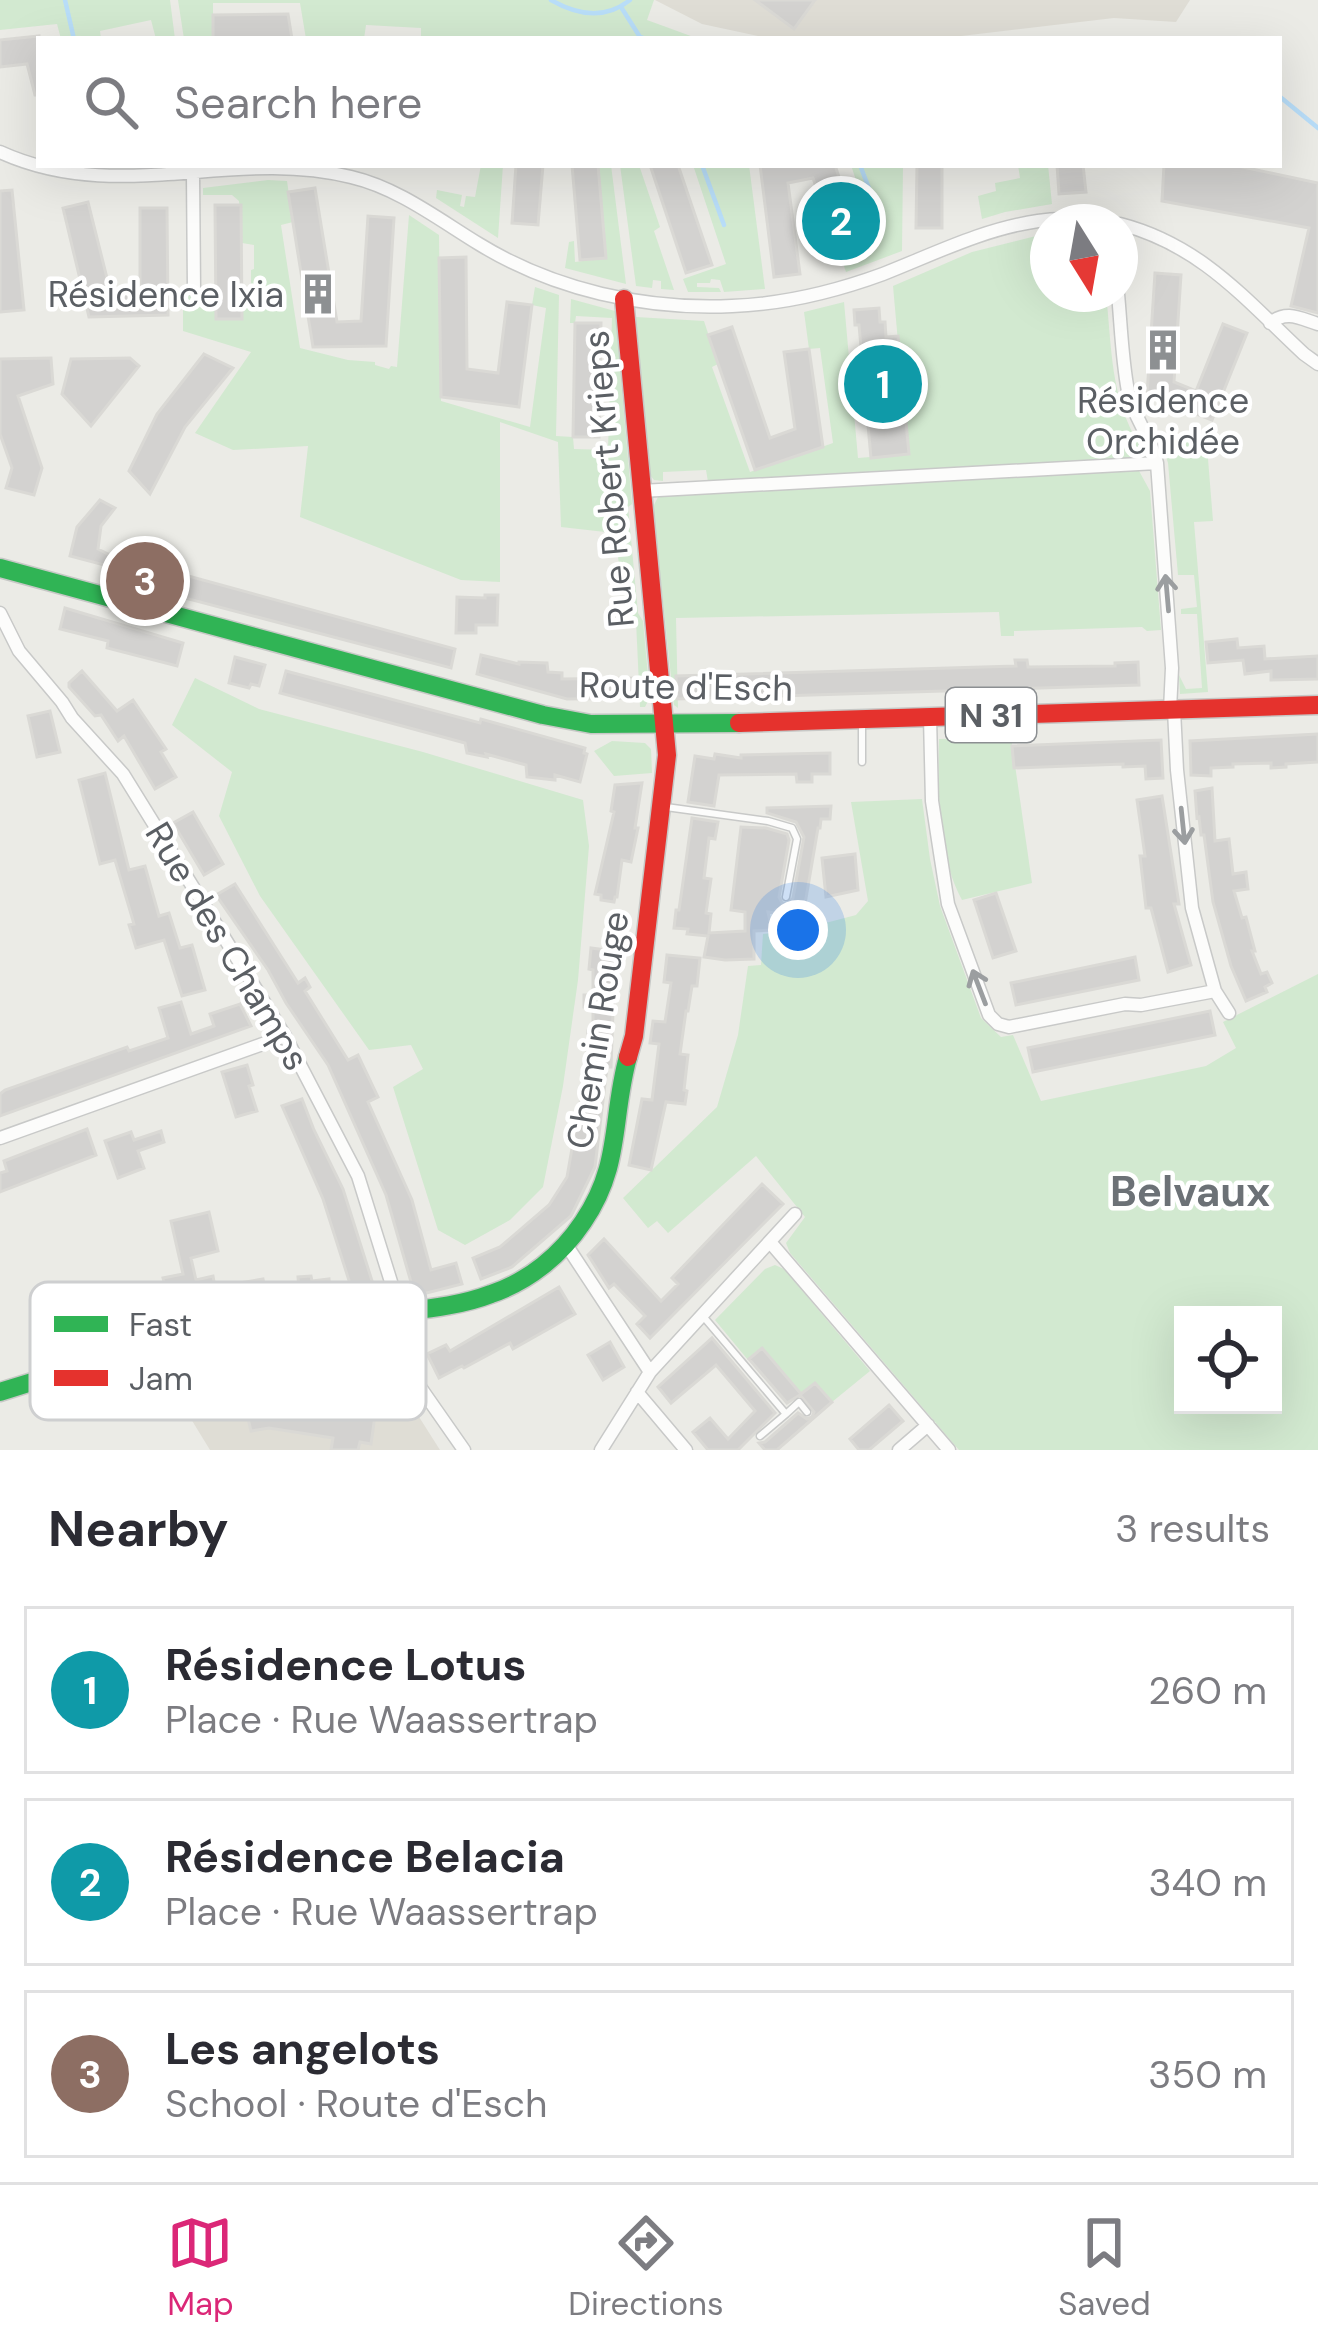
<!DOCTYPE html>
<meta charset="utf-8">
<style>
body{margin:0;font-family:"DM Sans",sans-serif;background:#f2f2f3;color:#2b2b33}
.controls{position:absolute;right:36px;bottom:36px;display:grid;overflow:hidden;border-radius:0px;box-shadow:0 12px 48px #0002}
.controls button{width:108px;height:108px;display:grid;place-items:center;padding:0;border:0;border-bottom:3px solid #e1e1e2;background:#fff;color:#2b2b33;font:60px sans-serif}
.compass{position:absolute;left:1030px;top:204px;width:108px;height:108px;border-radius:50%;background:#fff;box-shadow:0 12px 48px #0002;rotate:169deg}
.you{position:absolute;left:798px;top:930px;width:42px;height:42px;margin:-30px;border:9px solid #fff;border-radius:50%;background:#1a73e8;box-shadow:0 0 0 18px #1a73e833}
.badge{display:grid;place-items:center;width:78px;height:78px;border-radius:50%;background:#db2777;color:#fff;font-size:39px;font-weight:700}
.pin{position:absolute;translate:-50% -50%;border:6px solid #fff;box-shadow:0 3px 12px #0006}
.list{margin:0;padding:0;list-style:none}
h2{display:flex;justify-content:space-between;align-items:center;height:156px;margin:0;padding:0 48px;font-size:51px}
h2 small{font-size:39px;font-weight:400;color:#7c7c81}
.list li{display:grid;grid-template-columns:78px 1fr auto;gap:36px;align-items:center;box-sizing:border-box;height:168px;margin:0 24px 24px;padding:0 24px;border:3px solid #e1e1e2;border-radius:0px}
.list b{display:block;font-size:45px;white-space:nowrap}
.list p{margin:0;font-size:39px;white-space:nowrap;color:#7c7c81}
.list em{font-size:39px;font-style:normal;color:#7c7c81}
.icon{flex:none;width:66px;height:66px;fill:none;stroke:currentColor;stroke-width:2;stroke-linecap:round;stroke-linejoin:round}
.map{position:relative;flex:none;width:1318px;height:1450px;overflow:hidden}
.search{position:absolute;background:#fff;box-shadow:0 12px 48px #0002;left:36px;right:36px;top:36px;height:132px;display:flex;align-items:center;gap:30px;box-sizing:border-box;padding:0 42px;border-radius:0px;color:#7c7c81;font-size:45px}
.sheet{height:732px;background:#fff}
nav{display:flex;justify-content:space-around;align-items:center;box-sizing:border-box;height:168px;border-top:3px solid #e1e1e2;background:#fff;font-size:33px;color:#7c7c81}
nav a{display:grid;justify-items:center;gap:6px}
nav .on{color:#db2777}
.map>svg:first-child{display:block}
.education{fill:#dfddd5}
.green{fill:#d2e9d0;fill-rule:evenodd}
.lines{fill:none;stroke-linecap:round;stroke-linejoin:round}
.stream{stroke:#b8ddf8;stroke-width:4.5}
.building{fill:#d3d2d0;stroke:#dad9d5;stroke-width:3}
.lane-casing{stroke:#c8c9c8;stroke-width:9}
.street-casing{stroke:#c8c9c8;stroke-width:15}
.fast-casing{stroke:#c7c8c6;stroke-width:21}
.jam-casing{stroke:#c7c8c6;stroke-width:21}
.lane{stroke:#fcfcfb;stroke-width:6}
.street{stroke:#fcfcfb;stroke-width:12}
.fast{stroke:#30b455;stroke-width:18}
.jam{stroke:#e5322d;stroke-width:18}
.oneway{stroke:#9b9ea0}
.labels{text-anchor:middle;stroke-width:9;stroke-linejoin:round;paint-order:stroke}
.shield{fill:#fff;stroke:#8c8f92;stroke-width:3}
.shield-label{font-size:33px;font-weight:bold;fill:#5b5f64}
.poi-label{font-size:36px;fill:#5b5f64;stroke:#fff;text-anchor:end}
.street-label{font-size:36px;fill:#5b5f64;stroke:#fff}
.quarter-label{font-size:42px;font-weight:bold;fill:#6c7176;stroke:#fff}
.key{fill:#fff;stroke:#cecfd0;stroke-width:3}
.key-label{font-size:33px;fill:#5b5f64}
</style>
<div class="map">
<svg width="1318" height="1450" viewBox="0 0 1318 1450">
<rect width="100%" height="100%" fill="#ebebe6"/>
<path class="education" d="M655,0H1190L1176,22L1114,18L936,39H791L758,36L702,24Z
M372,1333L380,1334L385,1342L414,1409L440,1450H210L180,1401L171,1363L273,1342Z"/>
<path class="green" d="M0,0H170L175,39H156L151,20L100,31L101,39H61L57,24L0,30Z
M178,0H654L647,20L699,39H421V28L366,25L364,39H306L300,3H213V39H184Z
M481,165H503L498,238L436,198L437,190L462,195L460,206L464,207L466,196L475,197Z
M598,165H611L626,284L565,268L569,242L574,241L575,262L606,258Z
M620,165H648L640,168L660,227L654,231L674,290L661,289V281L653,280L652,288L636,286Z
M693,165H749L765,289L724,292L720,280L711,279L710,283H697V287L719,288L721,292H688L683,279L726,264Z
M851,165H903L902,251L846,272L838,249L842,247L837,232L869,220Z
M1018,165H1048L1052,204L1005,212L982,219L978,196L996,191L995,183L1020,178Z
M268,180L287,181L293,222L281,225L300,348L348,360L375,362V365L389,369L391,366L397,367L409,215L439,235L441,401L530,427L546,308L532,305L535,287L559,295L556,436L573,437L574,449L608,450L612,318L576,316L575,323H570L571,299L615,311L632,504L628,507L638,613L643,621L650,697L645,707H640L636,621L628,619L614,533L561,527L558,442L500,422V582L461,580L300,517L308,446L233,450L195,433L251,352L183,331V292L215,293L216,319H242V289L251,288V270L254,269V245L242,243L239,201L232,195H203V188Z
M1048,233V294H1106C1112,348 1110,397 1139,444L1134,459L708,482L706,470L663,472V481L654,480L650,475L636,317L704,321L718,364L712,367L750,472L833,443L820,348L809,349L804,312L844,302L858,458L908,454L893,286L972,252Z
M1206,434L1213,521L1194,522L1208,692L1180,694L1179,675L1186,689L1202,688L1197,614H1181V609L1197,607L1194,575H1178L1168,463L1163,447Z
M1138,469L1150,491L1161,630L1147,631L1142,627L1014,631V636H1001L999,612L676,618L678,708L674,705L653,507L659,495Z
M195,678L259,709L423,752L583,800L589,846L578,980L563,1086L543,1187L510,1220L465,1245L438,1230L393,1087L423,1069L411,1045L369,1050L260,896L219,816L232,772L172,725Z
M1011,737L1032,883L962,900C937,853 938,792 939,739Z
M612,741L645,743L651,749L652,773L614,776L594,751Z
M922,799L930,859L940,906L981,1018L1001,1037L1013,1035L1041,1101L1206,1066L1236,1048L1223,1022L1318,974V1450H959L790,1253L786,1243L805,1217L756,1156L668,1233L657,1221L648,1228L623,1198L717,1107L738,1035L748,966L761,965L763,934L799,930L856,915L868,901L851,802ZM1183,1315H1273V1405H1183Z
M775,1265L784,1269L870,1371L832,1402L815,1383L801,1394L763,1349L748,1360L715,1320L765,1269Z"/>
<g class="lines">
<path class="stream" d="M65,0L74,39
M551,0C577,15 605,20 630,0
M621,7L640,37L646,39
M1279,96L1318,128
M702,165L724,225
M860,165L870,191"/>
</g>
<path class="building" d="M755,0H815L794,29Z
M288,14L292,39H213V15Z
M39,36V95H35L27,64L0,67V40Z
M516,165H543L538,225L512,223Z
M572,165H598L606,258L580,260Z
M650,165H678L712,265L686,273Z
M760,165H835L855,226L832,234L813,178L788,183L800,274L774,277Z
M917,165H942V228H916Z
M1057,165H1083L1086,192L1059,194Z
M1164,165H1233L1318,183V313L1291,306L1309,228L1162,201Z
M315,188L337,322L361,321L368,216L394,218L386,346L313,347L288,192Z
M12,190L24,310L0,312V191Z
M88,202L110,290L140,291V208H167L168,315L89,317L63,208Z
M215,205H241L242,319H216Z
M466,257L467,369L498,373L507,302L532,305L519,407L441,397L439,258Z
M1155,273L1181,275L1174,382L1196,391L1223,324L1247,333L1212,420L1147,395Z
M879,308L880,322H885L886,337L898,336L909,454L871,458L859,325H855L854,310Z
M575,323H601L599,437H573Z
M732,327L770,438L795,429L784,352L809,349L823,447L755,470L708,335Z
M204,354L233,368L185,427L150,494L129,471L157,414Z
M51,358L53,384L18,396L42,468L34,495L6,488L12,468L0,434V359Z
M130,358L139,366L91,426L62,394L71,359Z
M100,500L115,508L101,526L98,549L108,554L455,649L451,668L109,578L112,567L70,556L77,527Z
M485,595H498L497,625H476V633H456L457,597L485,598Z
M65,608L183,643L177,666L107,648L108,641L60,629Z
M1237,639L1238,648L1264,646L1265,659L1318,656V679L1271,680V671L1245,674L1243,660L1208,663L1206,642Z
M481,655L519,664V662L547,663L548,672L562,673V679L639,678V698L567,699L477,674Z
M235,657L265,665L259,686L251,684L249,688L229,683Z
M1015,660H1027L1028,667L1115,666V663L1138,662L1139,685L677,699L676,676L1016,666Z
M82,671L117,711L133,700L166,749L161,752L176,777L155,789L124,736L118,741L101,715L95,716L69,687V683Z
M286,671L480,723L481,719L585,748L584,753L587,754L580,782L555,775V780L527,777L526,765L486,754L487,757L467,753L465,743L280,693Z
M50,711L60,752L37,757L28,716Z
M1318,734V762L1286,764V767L1271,768V763L1233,764V767L1211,768V776L1191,775L1190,741Z
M1161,740L1163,778L1146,779L1145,766L1123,767V764L1014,768L1012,746Z
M830,753V774H812V782H797L796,774L719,775L714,806L688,802L695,756L714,759L715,754L741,758V755Z
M105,773L129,870L145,866L159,916L169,913L180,948L192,945L205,990L182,996L164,940L136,948L129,925L134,924L115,860L100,864L79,780Z
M642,783L635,828H638L631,862L622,860L617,897H615L614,902L601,900V895L595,894L614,812L611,811L615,785Z
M1212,788L1215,841L1229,839L1233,874L1246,872L1248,889L1234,891L1242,918L1246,917L1255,951H1252L1261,974L1267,972L1272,983L1265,987L1267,992L1246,1001L1231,966L1213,902L1204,835H1201L1199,817L1197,818L1195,791Z
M1162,796L1179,904H1174L1191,965L1168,972L1151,908H1146L1140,856H1145L1137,800Z
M831,806L830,819H821L820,828H818L805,904L776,910V913L768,912L772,930L754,931V959L725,960L704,957L708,936L687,934L688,929L674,928L676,910H679L692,818L718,822L715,839L709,838L704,878L711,879L706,913L711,914L709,933L745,931V912L731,910L741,827L766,828L787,834L789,840L779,897L782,903L787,904L793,898L804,837L796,822L767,813V808Z
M193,812L223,864L204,875L173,823Z
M855,854L858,890L826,897L822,858Z
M235,884L298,983L305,978L310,987L305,991L348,1060L358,1055L378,1097L368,1102L412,1200L431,1270L456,1263L462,1284L415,1296L386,1195L328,1065L286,1003L268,970L216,895Z
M996,893L1016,951L993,958L974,900Z
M591,948L615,951L612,983H614L611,1067H607L595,1167L571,1216L512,1267L481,1279L473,1258L500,1247L549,1205L567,1177L581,1097L585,1098L588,1031H593V1007H584V995H593V970L589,969Z
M667,955L700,958L697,986H692L688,1011H686L680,1054L688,1055L684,1090L687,1091L685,1104L666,1102L651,1170L629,1165L642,1099L652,1100L659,1044L650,1043L653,1021L665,1022L671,983L664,982Z
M1135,957L1139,980L1016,1005L1011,983Z
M181,1002L191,1034L214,1026L210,1014L240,1004L251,1026L0,1116V1094L5,1090L127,1047L129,1051L168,1038L159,1008Z
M1210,1011L1215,1035L1033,1072L1028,1048Z
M247,1065L253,1085L249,1086L257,1111L236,1117L222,1072Z
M302,1099L314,1130L343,1189L373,1284L352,1290L323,1199L282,1106Z
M87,1129L96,1155L0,1192V1173L7,1171L4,1161Z
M161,1131L164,1142L138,1151L144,1168L118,1178L105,1141L131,1132L134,1140Z
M762,1184L783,1204L650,1338L637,1324L645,1316L614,1284L609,1288L588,1255L604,1239L661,1301L678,1284L672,1278Z
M209,1212L218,1251L191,1258L196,1280L213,1276L215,1287L263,1279L268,1306L239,1311L238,1303L204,1310L203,1308L160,1317L161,1321L128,1329L120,1297L165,1286L163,1278L183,1274L171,1221Z
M311,1276L312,1281L329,1279L331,1301L300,1304L298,1277Z
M559,1287L575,1314L513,1349L510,1343L464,1368L462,1366L439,1378L427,1354L446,1345L450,1351Z
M712,1338L775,1413L738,1450H708L693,1432L710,1418L728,1439L755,1411L716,1365L671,1403L658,1387Z
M610,1342L624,1367L603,1380L588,1355Z
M352,1348L384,1351L371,1444L360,1442L358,1450H331L333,1438L269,1428L251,1431L237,1371L262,1364L271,1402L343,1409Z
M762,1348L801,1394L815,1383L832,1402L777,1450H765L759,1443L765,1442L798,1413L807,1419L812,1417L814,1412L800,1395L787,1403L749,1359Z
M889,1405L903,1421L869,1450H859L850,1439Z"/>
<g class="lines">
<g class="lane-casing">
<path id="lane" d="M862,762V722
M666,807L768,821L792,828L797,839L786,897
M702,1315L786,1414L760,1436
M193,1342L217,1401
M786,1414L799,1402L807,1412"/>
</g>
<g class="street-casing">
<path id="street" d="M0,152C118,206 232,147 351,177C398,188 438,219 479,244C554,290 645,310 732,306C784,304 834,292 883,274C934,254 983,229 1038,221C1062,217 1086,220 1110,222
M193,174L194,290
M1120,224C1201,245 1245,299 1304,354L1318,364
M1118,294C1121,326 1122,360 1128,391C1133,417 1151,437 1157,463L1172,668L1170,710
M1270,323C1287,310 1299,318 1318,324
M641,491L1157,463
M0,613L19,651L62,702L72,718L123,774L285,1036L358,1176L392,1285V1323L399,1350L413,1377L464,1450
M930,717L932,801L948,904L989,1015L998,1024L1009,1027L1125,1004L1141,1005L1215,991L1192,908L1177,770L1174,710
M1215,991L1229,1013
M0,1138L285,1036
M770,1242L949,1450
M567,1246L650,1372L601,1450
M650,1372L795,1214
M637,1392L686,1450
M899,1450L928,1425"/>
</g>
<g class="fast-casing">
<path id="fast" d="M0,568L543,715L591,724L739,723
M0,1392C75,1368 151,1346 230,1332C284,1323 338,1319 393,1313C425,1309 460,1306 491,1294C529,1281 561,1255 583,1222C622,1165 611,1118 628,1057"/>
</g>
<g class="jam-casing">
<path id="jam" d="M624,299L667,755L634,1036L628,1057
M739,723L1318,705"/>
</g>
<use href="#lane" class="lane"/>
<use href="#street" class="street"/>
<use href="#fast" class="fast"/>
<use href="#jam" class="jam"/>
</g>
<defs><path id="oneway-shaft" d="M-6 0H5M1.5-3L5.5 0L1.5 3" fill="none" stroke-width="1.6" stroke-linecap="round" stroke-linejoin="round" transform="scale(3)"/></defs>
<g class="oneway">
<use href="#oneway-shaft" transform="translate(1167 593) rotate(-95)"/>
<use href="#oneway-shaft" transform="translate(1183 826) rotate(84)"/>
<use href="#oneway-shaft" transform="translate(979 987) rotate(-111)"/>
</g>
<defs>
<g id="building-bare" transform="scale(3.24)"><path d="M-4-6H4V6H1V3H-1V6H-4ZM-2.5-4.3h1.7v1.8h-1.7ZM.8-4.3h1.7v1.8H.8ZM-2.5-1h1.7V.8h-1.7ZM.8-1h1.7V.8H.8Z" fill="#8d9092" stroke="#fff" stroke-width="2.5" paint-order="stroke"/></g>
</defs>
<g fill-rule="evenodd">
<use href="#building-bare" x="318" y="294"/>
<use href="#building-bare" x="1163" y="350"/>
</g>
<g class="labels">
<rect class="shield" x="946" y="688" width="90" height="54" rx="9"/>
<g class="shield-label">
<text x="991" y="727">N 31</text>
</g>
<g class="poi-label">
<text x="284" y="307">Résidence Ixia</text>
<text x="1163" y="413" text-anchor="middle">Résidence<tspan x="1163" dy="41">Orchidée</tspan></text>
</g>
<g class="street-label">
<text transform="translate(608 479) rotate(-95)" y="13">Rue Robert Krieps</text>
<text transform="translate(686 686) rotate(1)" y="13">Route d'Esch</text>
<text transform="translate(228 946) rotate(59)" y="13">Rue des Champs</text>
<text transform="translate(597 1030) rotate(-81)" y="13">Chemin Rouge</text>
</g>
<g class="quarter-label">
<text x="1190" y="1206">Belvaux</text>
</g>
</g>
<rect x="30" y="1282" width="396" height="138" rx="18" class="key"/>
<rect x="54" y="1316" width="54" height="16" fill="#30b455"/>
<rect x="54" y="1370" width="54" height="16" fill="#e5322d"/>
<g class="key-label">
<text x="129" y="1336">Fast</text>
<text x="129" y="1390">Jam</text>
</g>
</svg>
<div class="controls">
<button><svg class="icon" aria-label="locate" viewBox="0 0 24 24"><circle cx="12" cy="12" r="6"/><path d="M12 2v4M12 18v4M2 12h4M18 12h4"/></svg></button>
</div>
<svg class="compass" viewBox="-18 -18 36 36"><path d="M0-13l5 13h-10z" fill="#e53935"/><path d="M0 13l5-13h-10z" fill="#7c7c81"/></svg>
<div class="you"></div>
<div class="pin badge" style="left:883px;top:384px;background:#0f9aa8">1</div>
<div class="pin badge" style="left:841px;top:221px;background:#0f9aa8">2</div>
<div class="pin badge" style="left:145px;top:581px;background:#8d6e63">3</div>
<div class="search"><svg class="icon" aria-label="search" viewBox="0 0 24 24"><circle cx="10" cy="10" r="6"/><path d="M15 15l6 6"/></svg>Search here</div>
</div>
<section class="sheet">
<h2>Nearby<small>3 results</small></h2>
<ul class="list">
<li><span class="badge" style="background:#0f9aa8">1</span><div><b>Résidence Lotus</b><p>Place · Rue Waassertrap</p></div><em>260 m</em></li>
<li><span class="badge" style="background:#0f9aa8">2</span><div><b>Résidence Belacia</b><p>Place · Rue Waassertrap</p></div><em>340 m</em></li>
<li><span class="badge" style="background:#8d6e63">3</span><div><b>Les angelots</b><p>School · Route d'Esch</p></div><em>350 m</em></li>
</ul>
</section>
<nav>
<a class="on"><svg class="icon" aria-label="map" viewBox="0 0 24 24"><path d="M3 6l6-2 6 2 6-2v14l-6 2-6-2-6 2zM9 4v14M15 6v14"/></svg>Map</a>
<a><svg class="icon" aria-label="directions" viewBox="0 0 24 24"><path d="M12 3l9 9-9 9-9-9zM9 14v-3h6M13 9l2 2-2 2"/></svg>Directions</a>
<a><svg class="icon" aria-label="saved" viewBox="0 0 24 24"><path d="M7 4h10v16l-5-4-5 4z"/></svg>Saved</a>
</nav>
